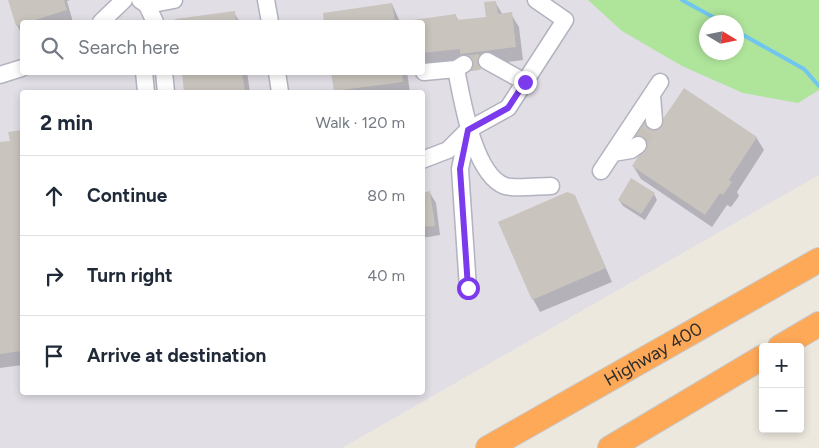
<!DOCTYPE html>
<meta charset="utf-8">
<style>
body{margin:0;font-family:Figtree,sans-serif;background:#f2f2f3;color:#1f2937}
.controls{position:absolute;right:15px;bottom:15px;display:grid;overflow:hidden;border-radius:5px;box-shadow:0 2px 8px #0003}
.controls button{width:45px;height:45px;display:grid;place-items:center;padding:0;border:0;border-bottom:1px solid #e0e1e3;background:#fff;color:#1f2937;font:25px sans-serif}
.compass{position:absolute;left:699px;top:15px;width:45px;height:45px;border-radius:50%;background:#fff;box-shadow:0 2px 8px #0003;rotate:100deg}
.stop{position:absolute;width:15px;height:15px;margin:-11px;border:4px solid #7c3aed;border-radius:50%;background:#fff}
.stop.end{background:#7c3aed;border-color:#fff;box-shadow:0 1px 5px #0008}
.list{margin:0;padding:0;list-style:none}
h2{display:flex;justify-content:space-between;align-items:center;height:65px;margin:0;padding:0 20px;font-size:21px}
h2 small{font-size:16px;font-weight:400;color:#747a83}
.list li{display:grid;grid-template-columns:32px 1fr auto;gap:15px;align-items:center;box-sizing:border-box;height:80px;padding:0 20px;border-top:1px solid #e0e1e3}
.list b{display:block;font-size:19px;white-space:nowrap}
.list em{font-size:16px;font-style:normal;color:#747a83}
.icon{flex:none;width:28px;height:28px;fill:none;stroke:currentColor;stroke-width:2;stroke-linecap:round;stroke-linejoin:round}
.map{position:relative;flex:none;width:819px;height:448px;overflow:hidden}
.search{position:absolute;background:#fff;box-shadow:0 2px 8px #0003;left:20px;top:20px;width:405px;height:55px;display:flex;align-items:center;gap:12px;box-sizing:border-box;padding:0 18px;border-radius:5px;color:#747a83;font-size:19px}
.panel{position:absolute;background:#fff;box-shadow:0 2px 8px #0003;left:20px;top:90px;width:405px;height:305px;border-radius:5px}
.map>svg:first-child{display:block}
.industrial{fill:#e1dee6;fill-rule:evenodd}
.green{fill:#afe49b;fill-rule:evenodd}
.shadow{fill:#0003}
.lines{fill:none;stroke-linecap:round;stroke-linejoin:round}
.stream{stroke:#71c6ef;stroke-width:4}
.building{fill:#c9c4bd}
.minor-tunnel{stroke:#c6c2ba;stroke-width:16;stroke-dasharray:16 8;stroke-linecap:butt}
.minor-casing{stroke:#b2b3bf;stroke-width:19}
.highway-casing{stroke:#c8c8c8;stroke-width:26}
.minor{stroke:#fff;stroke-width:16}
.highway{stroke:#fea958;stroke-width:24}
.route{stroke:#7c3aed;stroke-width:6}
.labels{text-anchor:middle;stroke-width:5;stroke-linejoin:round;paint-order:stroke}
.street-label{font-size:18px;fill:#2c2c2c;stroke:#fff}
</style>
<div class="map">
<svg width="819" height="448" viewBox="0 0 819 448">
<rect width="100%" height="100%" fill="#ede8de"/>
<path class="industrial" d="M0,0H819V175L342,448H0ZM22,22H422V72H22ZM706,22H736V52H706ZM22,92H422V392H22Z"/>
<path class="green" d="M588,0H819V90L798,103L743,93L682,66L622,31ZM706,22H736V52H706Z"/>
<path class="shadow" d="M10,0H70L67,1L73,22H22V35L17,25Z
M495,2L503,15L511,14L519,27L523,60L469,67H426L422,60V22L415,21L455,15L459,21L488,18Z
M392,4L400,22H326L324,14Z
M234,13L240,22H177V20Z
M183,72H247L250,92H185Z
M332,72H407L410,92H336Z
M22,131V365L0,368V143L12,142L10,133Z
M756,137L764,150L737,192L739,196L731,207L727,205L712,227L641,179L633,166L641,154L639,152Z
M430,193L436,203L440,235L422,238V194Z
M654,194L657,200L645,220L623,206L619,200Z
M574,196L612,282L540,312L533,299Z"/>
<g class="lines">
<path class="stream" d="M682,0L722,22
M736,31L804,69L819,86"/>
</g>
<path class="building" d="M8,0H64L67,10L16,26Z
M496,1L498,14L512,12L516,47L460,54V49L422,53V22H414L413,20L456,14L457,20L486,17L484,2Z
M392,3L395,22H324L323,13Z
M235,11L236,22H176L175,19Z
M182,72H242L245,92H184Z
M331,72H402L403,82L334,91Z
M684,88L757,137L729,180L732,182L723,195L720,193L705,215L632,166L644,148L630,139L646,116L659,125Z
M22,130V351L0,354V142L10,141L8,132Z
M631,178L655,193L641,214L618,200Z
M430,191L435,226L422,227V193Z
M567,192L575,195L606,268L532,300L498,222Z"/>
<g class="lines">
<path class="minor-tunnel" d="M464,64L487,61
M638,145L654,121"/>
<g class="minor-casing">
<path id="minor" d="M140,0L147,5L155,22
M266,0L270,22
M147,5L174,0
M101,22L124,0
M487,61L525,82
M456,69C462,98 473,174 505,186C514,189 540,186 551,186
M144,72L146,92
M164,72L166,92
M277,72L280,92
M424,72L456,69L464,64
M0,75L22,68
M652,95L654,121
M468,130L460,169L468,288
M613,153L631,150L638,145
M422,160L448,150L468,130L508,108L565,20L536,0
M601,171L660,82"/>
</g>
<g class="highway-casing">
<g id="highway">
<path d="M780,347L819,324"/>
<path id="s1" d="M488,448L819,260"/>
<path d="M610,448L763,357"/>
</g>
</g>
<use href="#minor" class="minor"/>
<use href="#highway" class="highway"/>
</g>
<g class="lines">
<path class="route" d="M468,288L460,169L468,130L508,108L525,82"/>
</g>
<g class="labels">
<g class="street-label">
<text dy="6" stroke="none"><textPath href="#s1" startOffset="190">Highway 400</textPath></text>
</g>
</g>
</svg>
<div class="controls">
<button>+</button>
<button>−</button>
</div>
<svg class="compass" viewBox="-18 -18 36 36"><path d="M0-13l5 13h-10z" fill="#e53935"/><path d="M0 13l5-13h-10z" fill="#747a83"/></svg>
<div class="stop" style="left:468px;top:288px"></div>
<div class="stop end" style="left:525px;top:82px"></div>
<div class="search"><svg class="icon" aria-label="search" viewBox="0 0 24 24"><circle cx="10" cy="10" r="6"/><path d="M15 15l6 6"/></svg>Search here</div>
<section class="panel">
<h2>2 min<small>Walk · 120 m</small></h2>
<ul class="list">
<li><svg class="icon" aria-label="ahead" viewBox="0 0 24 24"><path d="M12 20V5M6 11l6-6 6 6"/></svg><div><b>Continue</b></div><em>80 m</em></li>
<li><svg class="icon" aria-label="right" viewBox="0 0 24 24"><path d="M7 20v-9h11M14 6l5 5-5 5"/></svg><div><b>Turn right</b></div><em>40 m</em></li>
<li><svg class="icon" aria-label="arrive" viewBox="0 0 24 24"><path d="M6 21V4h12l-3 4 3 4H6"/></svg><div><b>Arrive at destination</b></div></li>
</ul>
</section>
</div>
